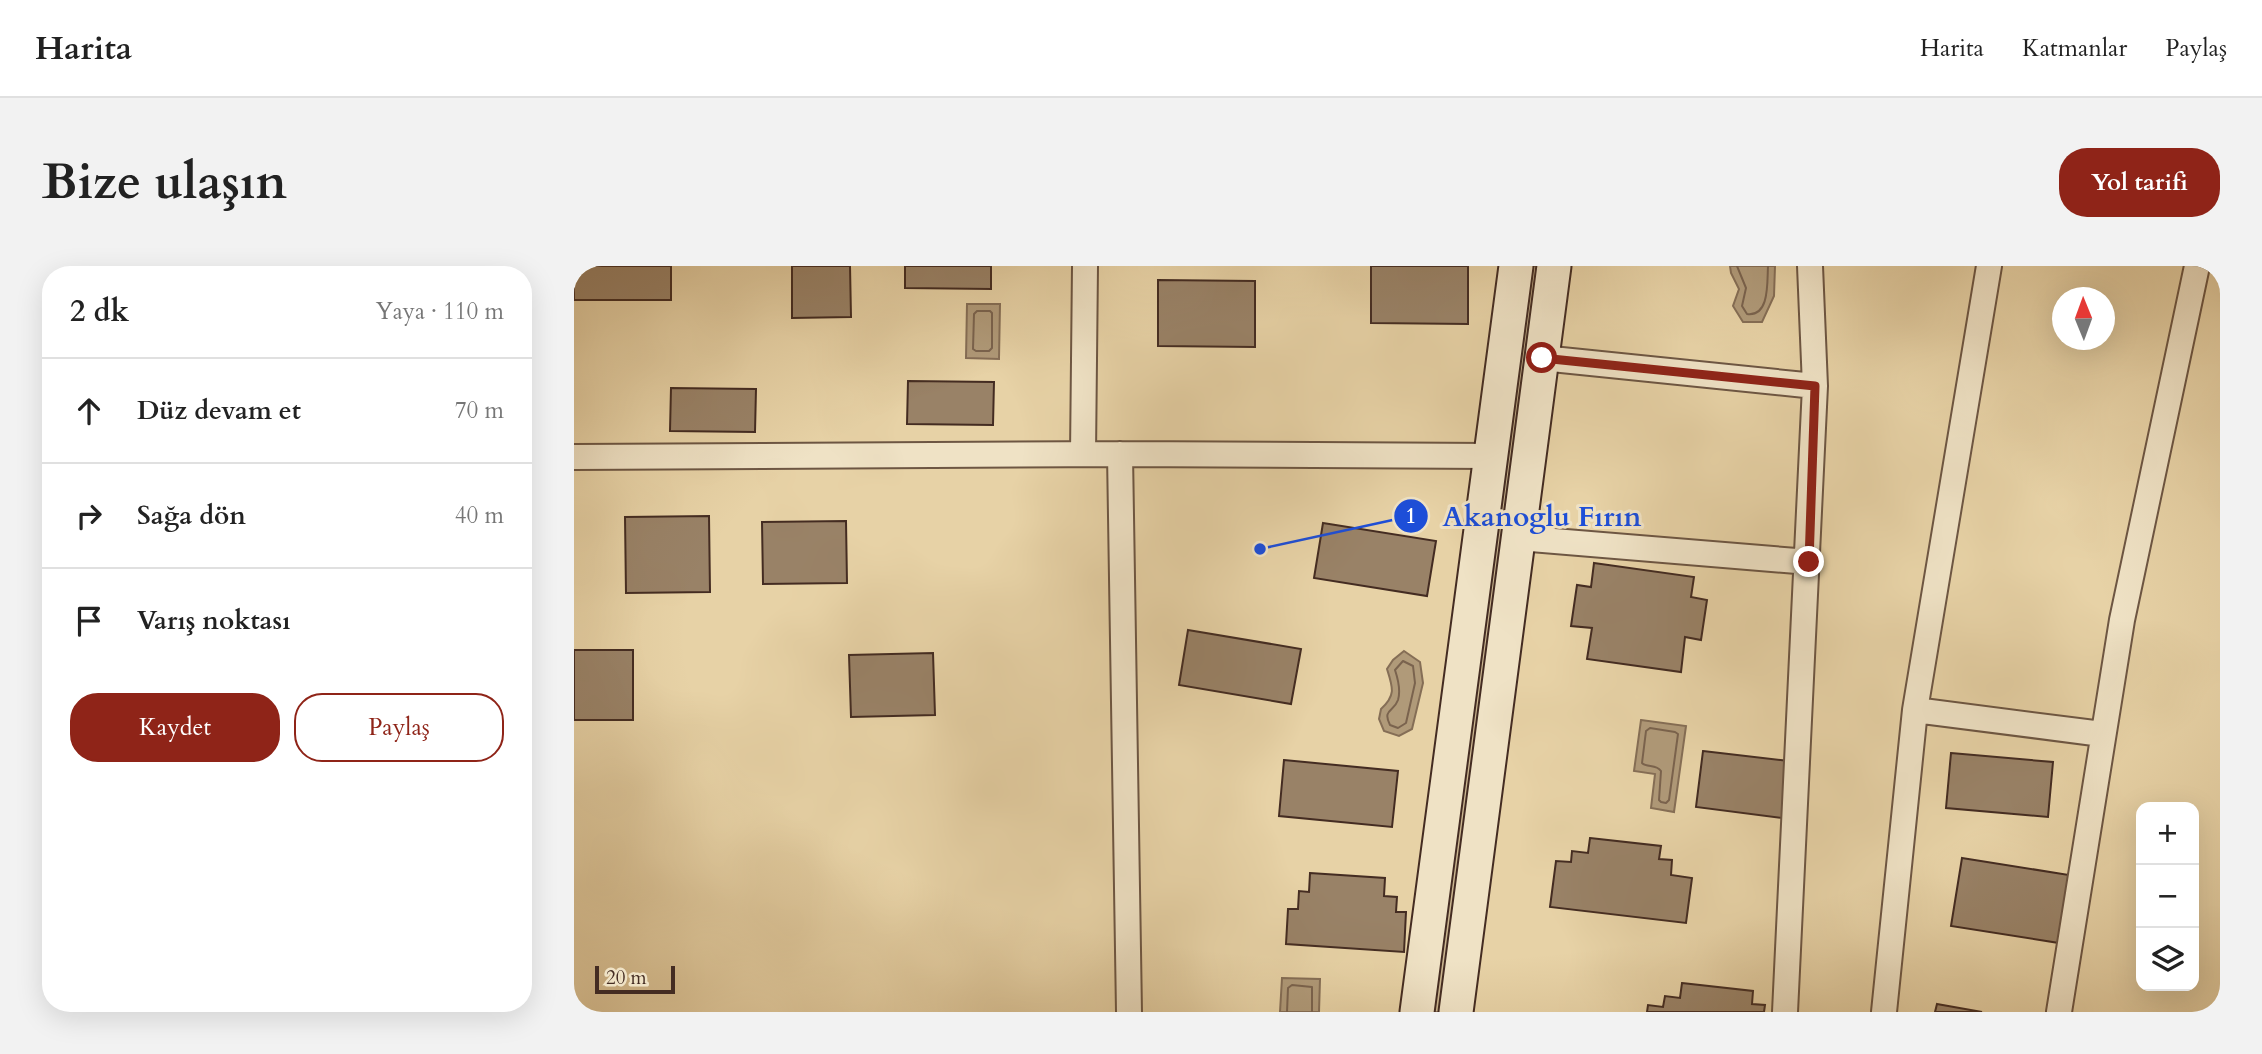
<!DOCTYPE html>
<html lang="tr">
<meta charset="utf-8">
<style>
body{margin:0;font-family:Cardo,serif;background:#f2f2f2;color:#222}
.controls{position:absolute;right:21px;bottom:21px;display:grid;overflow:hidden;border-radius:14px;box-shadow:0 7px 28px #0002}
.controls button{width:63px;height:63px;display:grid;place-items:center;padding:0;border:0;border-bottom:2px solid #e0e0e0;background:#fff;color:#222;font:35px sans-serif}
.compass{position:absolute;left:1478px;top:21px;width:63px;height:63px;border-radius:50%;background:#fff;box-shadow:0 7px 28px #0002;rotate:359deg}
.scale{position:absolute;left:21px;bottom:18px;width:80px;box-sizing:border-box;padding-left:7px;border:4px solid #442c22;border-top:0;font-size:19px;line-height:24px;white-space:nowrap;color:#442c22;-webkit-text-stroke:5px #efe2c5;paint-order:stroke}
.stop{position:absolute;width:21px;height:21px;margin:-16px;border:5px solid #8f2418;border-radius:50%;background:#fff}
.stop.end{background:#8f2418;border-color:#fff;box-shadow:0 2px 7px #0008}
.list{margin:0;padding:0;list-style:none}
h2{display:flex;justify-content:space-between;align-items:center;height:91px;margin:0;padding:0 28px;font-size:30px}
h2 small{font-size:23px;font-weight:400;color:#767676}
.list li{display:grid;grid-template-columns:46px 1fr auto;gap:21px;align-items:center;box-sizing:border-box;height:105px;padding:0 28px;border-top:2px solid #e0e0e0}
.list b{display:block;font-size:26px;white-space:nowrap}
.list em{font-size:23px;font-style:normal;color:#767676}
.actions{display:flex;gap:14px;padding:21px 28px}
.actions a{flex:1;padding:16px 0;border:2px solid #8f2418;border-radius:28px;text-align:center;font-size:24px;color:#8f2418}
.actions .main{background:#8f2418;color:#fff}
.icon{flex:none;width:38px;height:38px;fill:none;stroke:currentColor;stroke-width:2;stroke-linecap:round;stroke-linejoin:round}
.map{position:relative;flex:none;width:1646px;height:746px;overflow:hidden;border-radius:28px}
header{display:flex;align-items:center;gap:42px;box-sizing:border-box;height:98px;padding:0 35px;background:#fff;border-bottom:2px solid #e0e0e0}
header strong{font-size:33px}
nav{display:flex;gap:38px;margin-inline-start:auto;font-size:24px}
.intro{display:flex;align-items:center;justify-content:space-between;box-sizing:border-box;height:168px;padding:0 42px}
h1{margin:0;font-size:49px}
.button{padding:18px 32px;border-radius:28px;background:#8f2418;color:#fff;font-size:24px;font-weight:700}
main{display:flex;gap:42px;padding:0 42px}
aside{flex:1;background:#fff;border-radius:28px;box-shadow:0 7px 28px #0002}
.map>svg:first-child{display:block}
.green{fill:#cbb690;stroke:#887159;stroke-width:2}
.water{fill:#b09a79;stroke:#856e56;stroke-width:2}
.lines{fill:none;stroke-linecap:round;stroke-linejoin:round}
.shore{stroke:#7a634e;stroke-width:2}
.building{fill:#998267;stroke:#442c22;stroke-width:2}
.street-casing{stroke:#6d5643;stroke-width:28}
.secondary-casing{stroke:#442c22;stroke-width:37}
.street{stroke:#efe2c5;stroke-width:24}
.secondary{stroke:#efe2c5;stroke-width:33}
.route{stroke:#8f2418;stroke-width:9}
.leader{fill:none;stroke:#1d4ed8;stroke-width:2.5}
.callout-dot{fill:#1d4ed8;stroke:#efe2c5;stroke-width:2.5}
.mark-label{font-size:21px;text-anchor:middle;font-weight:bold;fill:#fff}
.callout-label{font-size:28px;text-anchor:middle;font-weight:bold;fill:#1d4ed8;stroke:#efe2c5;stroke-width:6;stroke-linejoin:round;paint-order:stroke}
</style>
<header>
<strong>Harita</strong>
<nav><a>Harita</a><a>Katmanlar</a><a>Paylaş</a></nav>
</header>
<div class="intro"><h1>Bize ulaşın</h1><a class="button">Yol tarifi</a></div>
<main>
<aside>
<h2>2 dk<small>Yaya · 110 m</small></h2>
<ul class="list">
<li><svg class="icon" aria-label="ahead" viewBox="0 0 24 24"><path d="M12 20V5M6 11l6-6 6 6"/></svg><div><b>Düz devam et</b></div><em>70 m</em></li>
<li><svg class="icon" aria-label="right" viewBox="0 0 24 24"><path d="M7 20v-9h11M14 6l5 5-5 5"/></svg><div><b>Sağa dön</b></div><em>40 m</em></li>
<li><svg class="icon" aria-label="arrive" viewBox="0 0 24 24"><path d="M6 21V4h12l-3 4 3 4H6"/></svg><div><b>Varış noktası</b></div></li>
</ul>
<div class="actions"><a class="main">Kaydet</a><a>Paylaş</a></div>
</aside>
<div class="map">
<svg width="1646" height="746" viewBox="0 0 1646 746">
<rect width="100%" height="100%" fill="#e7d2a6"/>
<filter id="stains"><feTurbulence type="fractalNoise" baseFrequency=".00286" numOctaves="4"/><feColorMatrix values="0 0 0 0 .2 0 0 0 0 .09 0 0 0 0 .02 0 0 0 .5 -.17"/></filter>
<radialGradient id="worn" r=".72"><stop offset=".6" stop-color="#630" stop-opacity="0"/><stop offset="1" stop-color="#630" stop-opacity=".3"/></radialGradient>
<path class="green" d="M957,0H966L869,746H860Z"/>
<path class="water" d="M1156,0H1201L1200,30L1188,56H1169L1159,40L1165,23L1157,7Z
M393,38H426L425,93L392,92Z
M830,385L846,396L849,417L838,463L825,470L810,465L805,453L807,443C822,429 819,422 813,403L819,394Z
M1067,454L1112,460L1100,546L1077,542L1081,508L1060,505Z
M708,712L746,713L745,746H706Z"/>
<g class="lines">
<path class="shore" d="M1163,0L1172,22L1168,40L1173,48C1196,51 1193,16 1194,0
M403,45H416L418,47V82L415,85H402L399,83L400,48Z
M829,395L839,400L841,417L832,457L824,462L816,459C808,443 820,446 824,434C827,424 824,413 821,404Z
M1076,462L1101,466L1104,468L1095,534L1092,537L1087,536L1085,534L1087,505C1082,498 1073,502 1068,497L1072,465Z
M713,746L714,722L718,719L738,721V746"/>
</g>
<path class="building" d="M0,0H97V34H0Z
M218,0H276L277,51L218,52Z
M331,0H417V23L331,22Z
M797,0H894V58L797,57Z
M584,14L681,15V81L584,80Z
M334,115L420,116L419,159L333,158Z
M97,122L182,123L181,166L96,165Z
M135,250L136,326L52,327L51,251Z
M272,255L273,317L189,318L188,256Z
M749,257L862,275L853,330L740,312Z
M1020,297L1120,311L1117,331L1133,334L1127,374L1111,371L1107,406L1013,393L1018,362L997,360L1003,319L1017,321Z
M614,364L727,383L717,438L605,419Z
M0,384H59V454H0Z
M359,387L361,449L277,451L275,389Z
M1129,485L1215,495L1208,552L1122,541Z
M1377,487L1479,496L1474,551L1372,542Z
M710,494L824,505L818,561L705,550Z
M1016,572L1087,580L1085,593L1098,594L1097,609L1118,612L1112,657L976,641L982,595L997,596L998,585L1014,587Z
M1388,592L1495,609L1485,677L1377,660Z
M736,607L811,612L810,630L823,631L822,646H832L830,686L712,678L714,643H724L725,625L735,626Z
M1108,717L1179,725L1178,738L1191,739L1190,746H1073L1074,739L1089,741L1091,730L1106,732Z
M1363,738L1408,746H1361Z"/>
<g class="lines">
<g class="street-casing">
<path id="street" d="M968,92L1241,120
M509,188L511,0
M546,188L555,746
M0,191L546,188L917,190
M943,272L1235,296
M1341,444L1528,468
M1211,746L1241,120L1236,0
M1310,746L1341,444L1415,0
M1485,746L1548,354L1623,0"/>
</g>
<g class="secondary-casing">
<path id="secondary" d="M843,746L942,0
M882,746L980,0"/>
</g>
<use href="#street" class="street"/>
<use href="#secondary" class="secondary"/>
</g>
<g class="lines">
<path class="route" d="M968,92L1241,120L1235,296"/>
</g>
<path class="leader" d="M686 283L837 250"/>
<g class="callout-dot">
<circle cx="686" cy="283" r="7"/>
<circle cx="837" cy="250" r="18"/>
</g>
<g class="mark-label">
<text x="837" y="257">1</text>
</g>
<g class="callout-label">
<text x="968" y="260">Akanoglu Fırın</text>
</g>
<rect width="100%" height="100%" filter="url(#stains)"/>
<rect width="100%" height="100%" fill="url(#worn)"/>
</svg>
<div class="controls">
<button>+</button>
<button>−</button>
<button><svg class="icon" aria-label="layers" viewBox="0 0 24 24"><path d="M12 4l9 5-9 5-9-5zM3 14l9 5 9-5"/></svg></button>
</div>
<svg class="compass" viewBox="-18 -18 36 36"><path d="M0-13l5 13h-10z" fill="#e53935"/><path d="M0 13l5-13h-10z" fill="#767676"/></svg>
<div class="scale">20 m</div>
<div class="stop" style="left:968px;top:92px"></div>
<div class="stop end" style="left:1235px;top:296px"></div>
</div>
</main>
